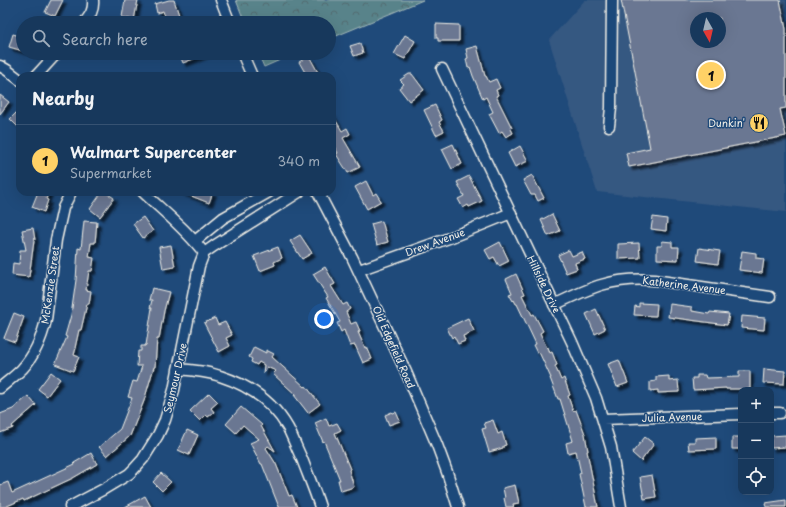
<!DOCTYPE html>
<meta charset="utf-8">
<style>
body{margin:0;font-family:"Playpen Sans",sans-serif;background:#203f62;color:#f1f3f6}
.controls{position:absolute;right:12px;bottom:12px;display:grid;overflow:hidden;border-radius:8px;box-shadow:0 4px 16px #0002}
.controls button{width:36px;height:36px;display:grid;place-items:center;padding:0;border:0;border-bottom:1px solid #365272;background:#17385c;color:#f1f3f6;font:20px sans-serif}
.compass{position:absolute;left:690px;top:12px;width:36px;height:36px;border-radius:50%;background:#17385c;box-shadow:0 4px 16px #0002;rotate:172deg}
.you{position:absolute;left:324px;top:319px;width:14px;height:14px;margin:-10px;border:3px solid #fff;border-radius:50%;background:#1a73e8;box-shadow:0 0 0 6px #1a73e833}
.badge{display:grid;place-items:center;width:26px;height:26px;border-radius:50%;background:#ffd166;color:#111;font-size:13px;font-weight:700}
.pin{position:absolute;translate:-50% -50%;border:2px solid #fff;box-shadow:0 1px 4px #0006}
.list{margin:0;padding:0;list-style:none}
h2{display:flex;justify-content:space-between;align-items:center;height:52px;margin:0;padding:0 16px;font-size:17px}
h2 small{font-size:13px;font-weight:400;color:#9eacbb}
.list li{display:grid;grid-template-columns:26px 1fr auto;gap:12px;align-items:center;box-sizing:border-box;height:72px;padding:0 16px;border-top:1px solid #365272}
.list b{display:block;font-size:15px;white-space:nowrap}
.list p{margin:0;font-size:13px;white-space:nowrap;color:#9eacbb}
.list em{font-size:13px;font-style:normal;color:#9eacbb}
.icon{flex:none;width:22px;height:22px;fill:none;stroke:currentColor;stroke-width:2;stroke-linecap:round;stroke-linejoin:round}
.map{position:relative;flex:none;width:786px;height:507px;overflow:hidden}
.search{position:absolute;background:#17385c;box-shadow:0 4px 16px #0002;left:16px;top:16px;width:320px;height:44px;display:flex;align-items:center;gap:10px;box-sizing:border-box;padding:0 14px;border-radius:22px;color:#9eacbb;font-size:15px}
.panel{position:absolute;background:#17385c;box-shadow:0 4px 16px #0002;left:16px;top:72px;width:320px;height:124px;border-radius:12px}
.map>svg:first-child{display:block}
.built{fill:#365881;fill-rule:evenodd}
.forest{fill:url(#forest-crowns);stroke:#a6bab9}
.building{fill:#6b7792;stroke:#f4f1e8;fill-rule:evenodd;filter:url(#shadow)}
.lines{fill:none;stroke-linecap:round;stroke-linejoin:round}
.minor-casing{stroke:#f4f1e8;stroke-width:13}
.minor{stroke:#1f4a7a;stroke-width:10}
.labels{text-anchor:middle;stroke-width:3;stroke-linejoin:round;paint-order:stroke}
.poi-label{font-size:10px;fill:#f4f1e8;stroke:#1f4a7a;text-anchor:end}
.street-label{font-size:10px;fill:#f4f1e8;stroke:#1f4a7a}
</style>
<div class="map">
<svg width="786" height="507" viewBox="0 0 786 507">
<defs>
<pattern id="forest-crowns" width="20" height="18" patternUnits="userSpaceOnUse"><rect width="20" height="18" fill="#58838a"/><path d="M2 6a3 3 0 1 1 6 0M12 15a3 3 0 1 1 6 0" fill="none" stroke="#526b6f"/></pattern>
<filter id="shadow"><feDropShadow dx="3.5" dy="3.5" stdDeviation="1" flood-color="#0009"/></filter>
</defs>
<rect width="100%" height="100%" fill="#1f4a7a"/>
<filter id="ink" filterUnits="userSpaceOnUse"><feTurbulence type="fractalNoise" baseFrequency=".025" numOctaves="2"/><feDisplacementMap in="SourceGraphic" scale="8" xChannelSelector="R" yChannelSelector="G"/><feConvolveMatrix kernelMatrix="1 2 1 2 8 2 1 2 1" color-interpolation-filters="sRGB"/></filter>
<g filter="url(#ink)">
<path class="built" d="M585,0H786V212L777,211L597,192L549,40ZM696,18H720V42H696Z"/>
<path class="forest" d="M236,0H423L329,39V23H245Z
M258,53H296L264,67Z"/>
<path class="building" d="M51,0H63L55,16L45,12Z
M125,0H138L134,20L122,17Z
M169,0H174L181,21L176,23H167L163,11L157,13L155,4Z
M621,0H780L786,29V108L780,109L786,136L629,167L626,153L650,148ZM696,18H720V42H696Z
M436,24L459,25V41H438V38H436Z
M13,34L23,37V51L9,47Z
M405,35L415,41L405,59L394,54Z
M360,43L363,53L354,56L350,46Z
M477,46L485,76H486L489,82L496,79L500,88L496,90L498,95L496,96L512,128L511,129L513,133L506,137L502,131L499,133L489,114L493,112L486,97L483,99L473,76L470,67L468,68L466,59L468,58L466,49Z
M179,53H206V54L183,63Z
M309,56L320,76H307L299,62Z
M409,74H412L424,90L409,101L399,88L404,84L400,80Z
M0,95L9,102L0,114Z
M435,105L442,120L439,122L444,131L436,135L424,110Z
M20,109V129L10,119Z
M332,114L342,131L347,128L350,134L343,138L360,167L348,173L336,154L338,153L332,142Z
M453,144L462,164L452,169L442,149Z
M520,146L528,161L515,167L508,153Z
M532,175L544,198L538,201L535,195H531L523,180Z
M469,176L482,201L469,207L468,205L463,208L458,199L464,196L457,182Z
M366,181L373,195L376,193L381,201L367,209L355,187Z
M38,192H49L46,199L48,200L44,212L32,207Z
M102,192H105L114,198L100,217L90,209Z
M181,192H213L209,203Z
M552,214L560,231L548,236L541,220Z
M143,217L153,231L143,238L133,224Z
M653,217L667,219L666,231L651,229Z
M84,221L97,222L95,243H91L89,257L94,258L92,271H89L86,290L91,291L89,304H87L81,330H79L75,348H76L74,355L79,357L73,371L55,364L67,337L65,336L71,315L76,280L78,248L81,249Z
M382,221L388,242L377,245L371,224Z
M33,228L35,240L34,241L29,277L12,275L13,263L19,264L20,250H26L22,230Z
M300,235L312,253L302,259L290,241Z
M662,241L672,242V247H679L678,260L657,259V246H662Z
M500,242L509,261L499,266L494,257L490,259L485,250Z
M639,243L640,258L618,259V244Z
M171,245L175,267L163,269L159,247Z
M278,247L282,258L274,262L275,265L260,271L254,256Z
M699,248L720,251L718,264L697,261Z
M569,250L572,256L582,252L585,259L575,263L577,269L566,273L558,255Z
M742,251L756,253V258L764,259L762,273L739,270Z
M325,267L335,284L331,286L343,305L347,303L350,309L346,312L351,324L356,322L360,331L358,332L365,348L367,347L372,359L363,363L355,345L350,346L344,330L341,332L337,323L340,322L326,298L328,297L313,274Z
M516,274L525,294L522,295L532,315L534,314L543,331L540,333L547,348L548,347L550,353L552,352L557,365L555,366L561,380L564,378L570,395L568,396L573,411L576,410L585,434L588,451H587L598,507H586L579,474L581,473L576,451L568,453L566,443L573,441L560,399H558L550,378H551L539,352L537,353L533,345L536,344L517,304H516L514,300L513,301L509,294L512,293L506,279Z
M152,288L169,292L164,311L159,339H157L155,367H154L144,401L130,436L107,456L99,447L120,429L132,398L128,397L133,381L137,382L142,366H137L138,351H141V346H145V345H146L152,308H150L152,300H149Z
M639,303L657,304L656,316L634,315L635,306L639,307Z
M670,304L692,307V311L709,314L710,312L729,314L727,325L668,317Z
M596,309L605,329L595,334L586,314Z
M14,313L24,317L15,342L4,338Z
M742,316L765,318L764,330L741,328Z
M215,318L218,325L225,322L232,335L226,338L230,346L219,352L204,323Z
M468,318L474,331L463,336L465,341L458,344L454,336L452,338L447,328Z
M254,347L266,353V350L274,354L272,357L305,387L306,386L320,404L308,413L294,395H296L273,374L276,371L267,367L264,373H263L264,365L259,362L257,365L251,362L252,359L249,357Z
M619,360L628,383L617,387L608,364Z
M764,369L785,371L784,384L763,383Z
M739,371H750V389H726V388L693,390L692,378H697V375H705L706,378L739,377Z
M51,372L60,379L47,396L38,389Z
M669,376V381L678,380L679,392L658,393V390L650,391V382L656,381V377Z
M209,393L218,402L211,408L214,412L208,417L206,415L200,421L190,411Z
M28,396L36,405L12,426L13,428L0,433V414L13,409Z
M241,407L262,425L261,426L275,451L268,446L266,448L276,464L289,496L292,495L297,507H279L262,464H261L250,443L259,439L243,425L236,433L226,424Z
M392,412L393,413L396,412L400,421L389,425L385,415Z
M326,418L329,426L337,423L341,430L335,433L350,469L349,470L354,487L341,491L338,480H340L324,441L323,442L315,423Z
M493,420L498,434L502,432L506,445L503,446V448L489,452L482,429L486,428L484,423Z
M187,430L198,435L189,455L178,450Z
M786,435V447L771,448V436Z
M645,437L654,444L641,461L632,453Z
M716,437V449L689,450L688,442H695V438Z
M732,437H741V449H732Z
M91,453L97,464L73,478L24,501L23,499L5,507H0V485L8,482L12,493L75,464L74,463Z
M161,473L171,482L162,491L153,482Z
M652,475L656,497L644,499L640,477Z
M515,485L519,503L513,504L514,507H506L504,498H505L503,488Z
M145,496L151,507H125Z
M786,500V507H766L765,503Z"/>
<g class="lines">
<g class="minor-casing">
<path id="minor" d="M221,0L230,23
M84,23C90,16 94,10 93,0
M242,53L252,76
M0,66L7,70L20,80
M442,69L572,342L596,398L611,447L621,507
M36,76L57,53
M609,126L611,108L612,0
M318,192L352,257L406,372L437,445L447,472L458,507
M195,241L223,218L269,192
M204,253L214,246L299,192
M359,270L449,238L511,213
M554,305C591,287 613,277 654,280L770,297
M178,369C192,370 206,371 220,376C248,385 273,402 288,428C293,438 297,449 302,459C308,475 315,491 320,507
M0,388C7,382 15,376 22,369C34,356 42,337 46,320L56,240L63,208L71,192
M771,413H780
M603,419L741,414
M70,507L104,489L129,474L134,469L143,459L158,435L165,420L174,390L199,266L204,253C187,230 164,212 143,192"/>
</g>
<use href="#minor" class="minor"/>
</g>
</g>
<defs>
<g id="restaurant-disc" transform="scale(1)"><circle r="9.5" fill="#ffd166" stroke="#1f4a7a"/><path d="M-5-6h1v4h1v-4h1v4h1v-4h1v5L-1.5 .5V6h-2V.5L-5-1ZM5-6V6H3V1.5H1.5Q1.5-4 5-6Z" fill="#111"/></g>
</defs>
<g fill-rule="evenodd">
<use href="#restaurant-disc" x="759" y="123"/>
</g>
<g class="labels">
<g class="poi-label">
<text x="745" y="127">Dunkin'</text>
</g>
<g class="street-label">
<text transform="translate(435 242) rotate(-20)" y="4">Drew Avenue</text>
<text transform="translate(544 284) rotate(64)" y="4">Hillside Drive</text>
<text transform="translate(50 285) rotate(-82)" y="4">McKenzie Street</text>
<text transform="translate(684 285) rotate(7)" y="4">Katherine Avenue</text>
<text transform="translate(394 347) rotate(66)" y="4">Old Edgefield Road</text>
<text transform="translate(175 378) rotate(-77)" y="4">Seymour Drive</text>
<text transform="translate(672 417) rotate(-2)" y="4">Julia Avenue</text>
</g>
</g>
</svg>
<div class="controls">
<button>+</button>
<button>−</button>
<button><svg class="icon" aria-label="locate" viewBox="0 0 24 24"><circle cx="12" cy="12" r="6"/><path d="M12 2v4M12 18v4M2 12h4M18 12h4"/></svg></button>
</div>
<svg class="compass" viewBox="-18 -18 36 36"><path d="M0-13l5 13h-10z" fill="#e53935"/><path d="M0 13l5-13h-10z" fill="#9eacbb"/></svg>
<div class="you"></div>
<div class="pin badge" style="left:711px;top:75px">1</div>
<div class="search"><svg class="icon" aria-label="search" viewBox="0 0 24 24"><circle cx="10" cy="10" r="6"/><path d="M15 15l6 6"/></svg>Search here</div>
<section class="panel">
<h2>Nearby<small></small></h2>
<ul class="list">
<li><span class="badge">1</span><div><b>Walmart Supercenter</b><p>Supermarket</p></div><em>340 m</em></li>
</ul>
</section>
</div>
